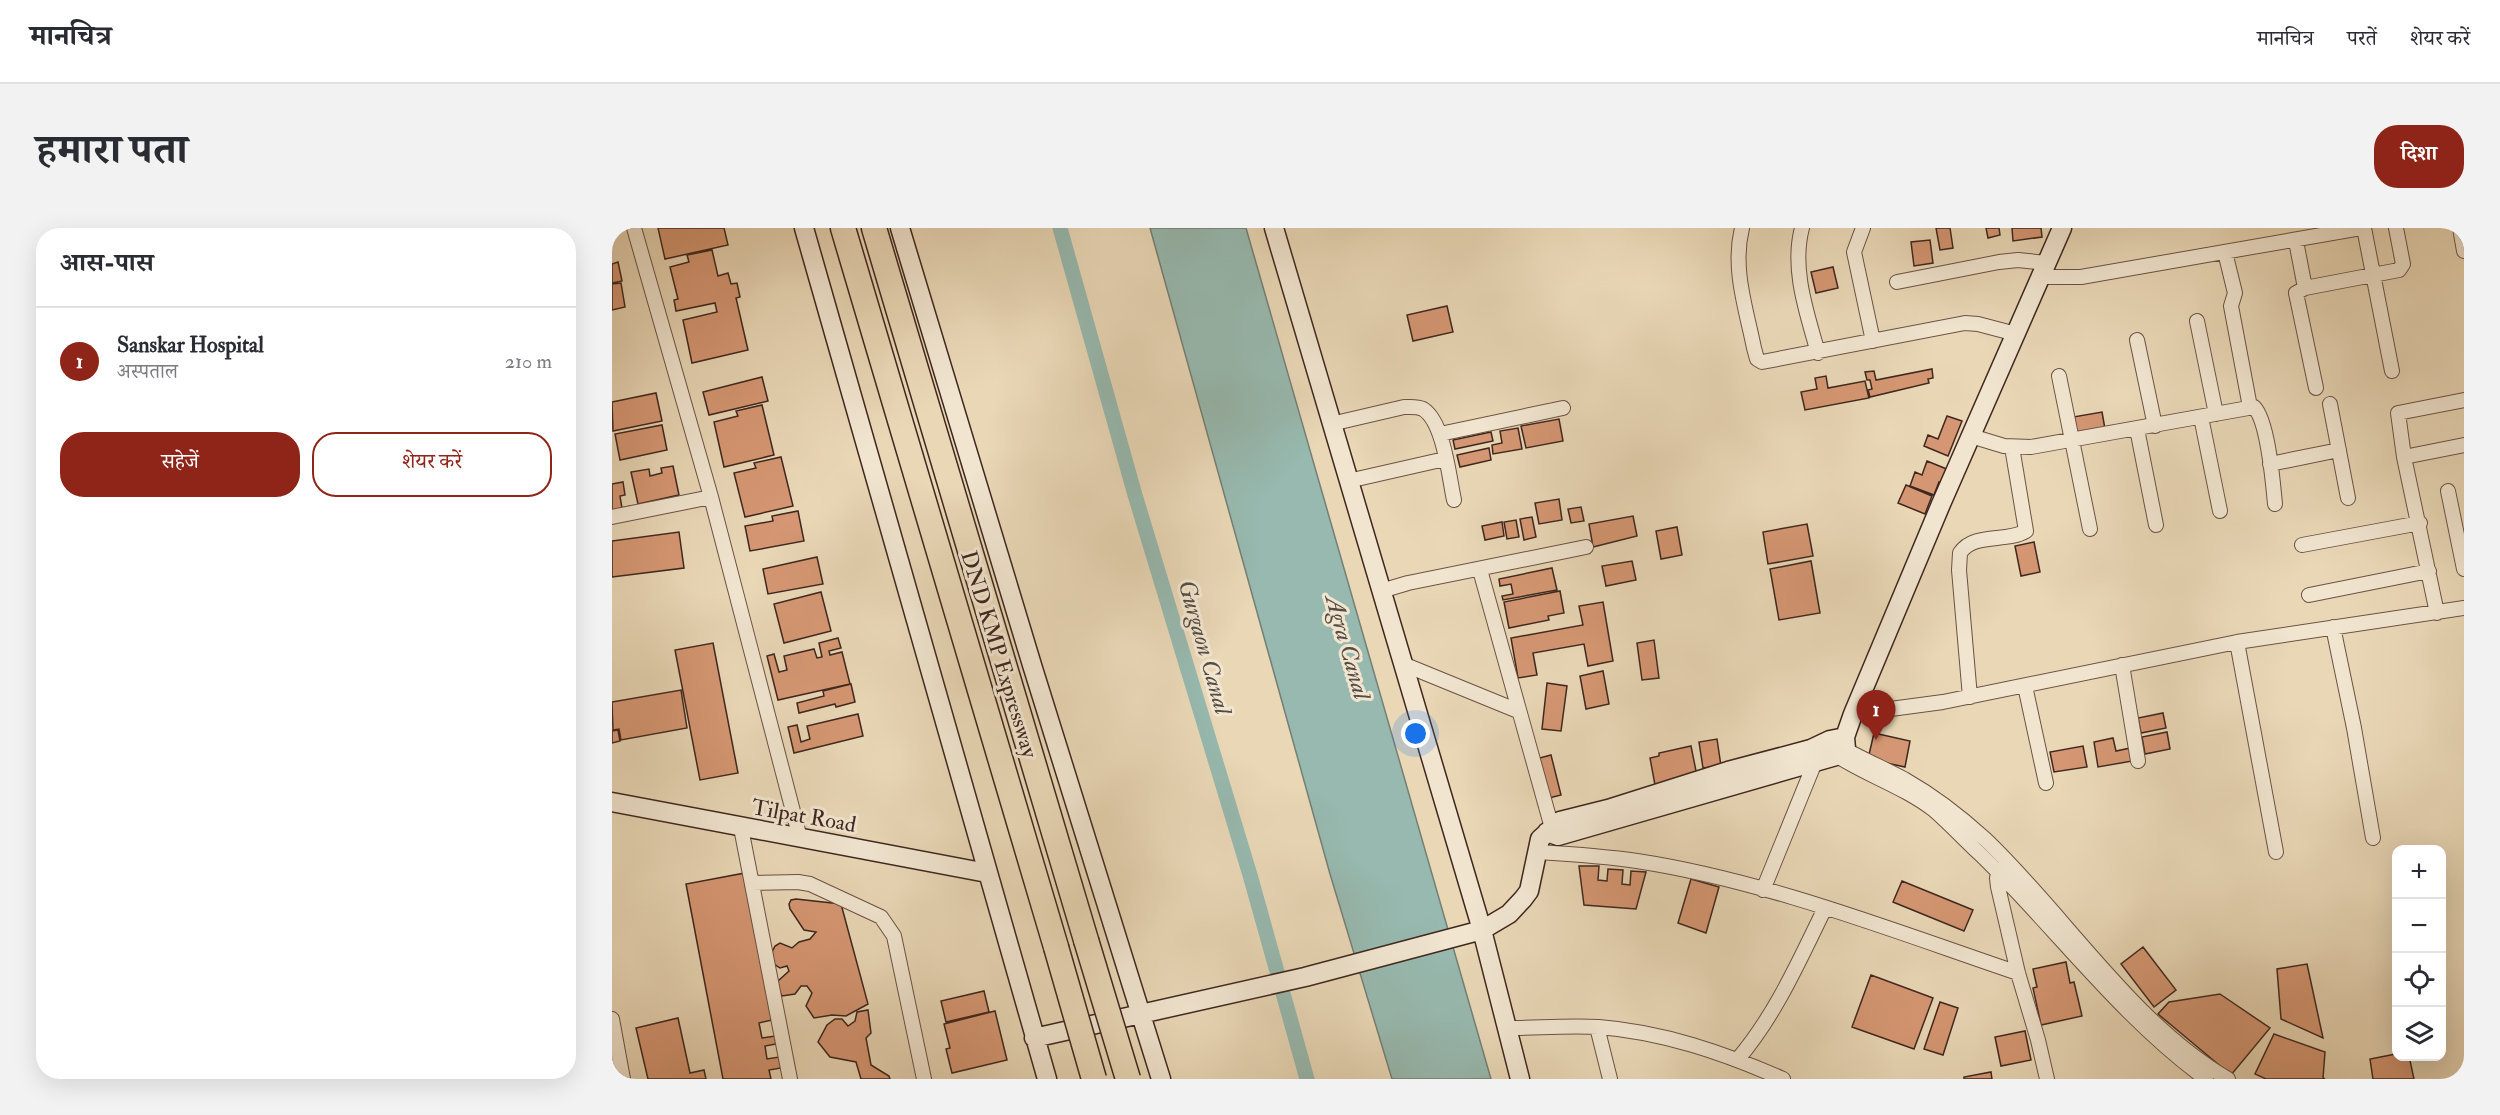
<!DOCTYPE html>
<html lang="hi">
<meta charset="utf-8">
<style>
body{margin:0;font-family:"IM FELL Double Pica","Noto Serif Devanagari",serif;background:#f2f2f3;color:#2b2b33}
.controls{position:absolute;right:18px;bottom:18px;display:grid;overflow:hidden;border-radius:12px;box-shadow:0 6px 24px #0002}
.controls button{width:54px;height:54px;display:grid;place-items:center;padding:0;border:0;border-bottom:2px solid #e1e1e2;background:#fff;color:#2b2b33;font:30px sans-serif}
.you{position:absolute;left:804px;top:506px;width:21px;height:21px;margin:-15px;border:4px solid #fff;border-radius:50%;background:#1a73e8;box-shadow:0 0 0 9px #1a73e833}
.badge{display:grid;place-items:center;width:39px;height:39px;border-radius:50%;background:#8f2418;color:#fff;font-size:20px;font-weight:700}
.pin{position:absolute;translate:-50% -50px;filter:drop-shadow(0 2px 3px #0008)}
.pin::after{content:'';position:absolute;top:32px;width:21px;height:18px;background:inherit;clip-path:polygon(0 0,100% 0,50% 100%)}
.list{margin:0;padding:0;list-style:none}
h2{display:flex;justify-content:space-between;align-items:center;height:78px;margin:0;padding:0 24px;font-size:26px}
h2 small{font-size:20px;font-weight:400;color:#7c7c81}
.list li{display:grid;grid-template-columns:39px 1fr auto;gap:18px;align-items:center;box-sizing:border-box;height:108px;padding:0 24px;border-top:2px solid #e1e1e2}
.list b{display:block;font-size:22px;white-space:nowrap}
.list p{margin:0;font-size:20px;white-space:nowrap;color:#7c7c81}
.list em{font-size:20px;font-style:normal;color:#7c7c81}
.actions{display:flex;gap:12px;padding:18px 24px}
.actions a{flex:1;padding:14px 0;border:2px solid #8f2418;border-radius:24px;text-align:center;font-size:21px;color:#8f2418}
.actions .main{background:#8f2418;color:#fff}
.icon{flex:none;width:33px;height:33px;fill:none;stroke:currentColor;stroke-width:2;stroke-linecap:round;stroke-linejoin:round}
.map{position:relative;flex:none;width:1852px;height:851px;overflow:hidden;border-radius:24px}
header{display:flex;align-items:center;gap:36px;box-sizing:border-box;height:84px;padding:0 30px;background:#fff;border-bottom:2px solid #e1e1e2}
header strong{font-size:28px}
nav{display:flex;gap:33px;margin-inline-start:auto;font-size:21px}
.intro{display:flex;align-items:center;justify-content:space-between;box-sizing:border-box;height:144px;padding:0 36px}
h1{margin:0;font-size:42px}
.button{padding:15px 27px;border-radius:24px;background:#8f2418;color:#fff;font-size:21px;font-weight:700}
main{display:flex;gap:36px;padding:0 36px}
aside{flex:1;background:#fff;border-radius:24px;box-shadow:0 6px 24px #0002}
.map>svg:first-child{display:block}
.water{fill:#97b9af;stroke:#747f75;stroke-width:1.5}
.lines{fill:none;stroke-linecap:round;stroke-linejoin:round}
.canal{stroke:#97b9af;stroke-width:15}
.building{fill:#d59773;stroke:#3f271f;stroke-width:1.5}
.street-casing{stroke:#6a5345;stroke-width:16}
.secondary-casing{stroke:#3f271f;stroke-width:21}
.highway-casing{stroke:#3f271f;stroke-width:27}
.street{stroke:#f1e5d0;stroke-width:14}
.secondary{stroke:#f1e5d0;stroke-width:18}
.highway{stroke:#e9d7b6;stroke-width:24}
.highway-bridge-casing{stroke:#3f271f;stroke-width:27;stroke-linecap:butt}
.highway-bridge{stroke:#e9d7b6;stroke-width:24}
.labels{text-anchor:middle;stroke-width:6;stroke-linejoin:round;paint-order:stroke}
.street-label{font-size:22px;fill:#3f271f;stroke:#f1e5d0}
.water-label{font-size:24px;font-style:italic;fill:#554c43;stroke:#f1e5d0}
</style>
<header>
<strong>मानचित्र</strong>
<nav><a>मानचित्र</a><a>परतें</a><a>शेयर करें</a></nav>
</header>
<div class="intro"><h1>हमारा पता</h1><a class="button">दिशा</a></div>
<main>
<aside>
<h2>आस-पास<small></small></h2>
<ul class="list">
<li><span class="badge">1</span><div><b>Sanskar Hospital</b><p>अस्पताल</p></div><em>210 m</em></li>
</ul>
<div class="actions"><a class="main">सहेजें</a><a>शेयर करें</a></div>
</aside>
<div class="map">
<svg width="1852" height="851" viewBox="0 0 1852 851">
<rect width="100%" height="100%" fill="#e9d7b6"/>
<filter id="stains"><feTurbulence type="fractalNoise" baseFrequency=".00333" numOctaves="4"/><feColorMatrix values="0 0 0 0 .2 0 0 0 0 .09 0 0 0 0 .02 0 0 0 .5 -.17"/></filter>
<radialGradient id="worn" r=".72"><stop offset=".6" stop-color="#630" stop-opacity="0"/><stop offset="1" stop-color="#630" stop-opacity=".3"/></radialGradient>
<path class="water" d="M538,0H634L879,851H780L718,646Z"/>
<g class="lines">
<path class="canal" d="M448,0L523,267L638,647L695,851"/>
</g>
<path class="building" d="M46,0H112L116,17L53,31Z
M1324,0H1338L1341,20L1328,22Z
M1374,0H1387L1388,7L1376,10Z
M1400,0H1429L1430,9L1401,13Z
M1318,12L1321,35L1302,38L1299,14Z
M100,22L106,48L116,45L119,56L125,55L128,69L124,70L136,122L80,135L71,92L105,84L103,75L64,83L62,72L66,71L58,39L77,34L75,27Z
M6,34L10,53L0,55V36Z
M1221,39L1226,60L1204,65L1199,44Z
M9,55L13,79L0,82V56Z
M835,78L841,104L801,113L795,87Z
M1320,141L1321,150L1316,151L1317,155L1258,169L1256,162L1260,161L1258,152H1255L1253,144L1262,143L1264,152Z
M1214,148L1216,160L1253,153L1257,170L1193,182L1189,164L1205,161L1203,150Z
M150,149L156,173L97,187L91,164Z
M44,165L50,193L1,203L0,174Z
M150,177L162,227L112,239L102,194L126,188L124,183Z
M1490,184L1493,201L1464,207L1461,189Z
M1335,188L1350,193L1336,228L1312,218L1316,207L1326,211Z
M947,191L951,213L914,220L909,198Z
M50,197L55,222L8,232L3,206Z
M906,200L910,221L881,226L880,217L890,215L888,203Z
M879,204L881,213L843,221L841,212Z
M877,220L879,232L848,239L845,227Z
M169,229L181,278L133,289L122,245L144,240L142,235Z
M1315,233L1337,242L1331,255L1327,254L1322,267L1298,258L1303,244L1310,247Z
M61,238L67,267L26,276L19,244L37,241L38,248L50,245L49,240Z
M11,254L13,267L8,268L10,280L19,278L20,282L0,286V256Z
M1294,257L1320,268L1313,286L1286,275Z
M947,271L950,292L927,296L923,275Z
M969,279L972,293L959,295L956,281Z
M186,283L192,313L138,323L133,298L161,293L160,288Z
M1021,288L1025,308L981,319L977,296Z
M920,289L924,309L912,312L908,291Z
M904,292L907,309L895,311L892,294Z
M890,294L892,308L873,312L870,298Z
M1195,296L1201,328L1156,336L1151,304Z
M1065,299L1070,327L1049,331L1044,303Z
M67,304L72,340L0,349V313Z
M1422,314L1428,344L1409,348L1403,318Z
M205,329L211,356L156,366L151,341Z
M1020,333L1024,352L994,358L990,338Z
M1199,333L1208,385L1167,392L1158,341Z
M940,340L945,362L891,372L890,368L901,366L899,356L888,358L887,351Z
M948,363L952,385L936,388L937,392L897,400L892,374Z
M209,364L219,403L172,415L162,376Z
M991,374L1001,433L976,438L972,416L921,425L925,447L906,450L899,410L971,397L967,378Z
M226,410L229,420L217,423L218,427L230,424L238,456L166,472L155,428L162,426L167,444L175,442L172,428L202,421L205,430L210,429L207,415Z
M1042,412L1047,450L1030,452L1025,415Z
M101,415L126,545L88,552L63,422Z
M991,443L997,476L974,481L968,448Z
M935,455L955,458L949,503L930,501Z
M239,456L243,474L224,479L223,476L187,485L185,475L212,468L211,463Z
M69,462L75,500L9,512L7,501L1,502L0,474Z
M1551,485L1554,500L1529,505L1526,490Z
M246,486L251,508L182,525L176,499L185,497L189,514L198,511L195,498Z
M6,502L8,513L0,515V503Z
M1555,504L1558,521L1533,526L1530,509Z
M1262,505L1298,513L1293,539L1256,531Z
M1501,510L1504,523L1523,519L1526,532L1486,539L1482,514Z
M1105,511L1109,538L1091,540L1087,514Z
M1079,518L1085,548L1043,557L1038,530L1047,528V525Z
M1471,518L1475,539L1442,544L1438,524Z
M939,527L949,567L933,571L924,531Z
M967,638H987L986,652L995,653L996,641L1011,642L1010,656L1018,657L1019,643L1034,644L1024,681L972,677Z
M133,645L160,792L147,795L150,810L163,808L164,816L153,818L155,831L167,829L169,840L157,842L159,851H111L74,656Z
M1079,651L1107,659L1094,705L1066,695Z
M1290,653L1361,682L1352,703L1281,674Z
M184,671L229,676L256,776L234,788L220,787L202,790L194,778L200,765L195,758H189L183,766L170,768L167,763L166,753L177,743L175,738L168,740L162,736L160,724L163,718L168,715L180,720L187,714L198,711L204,704L192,702L178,681L177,676L179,672Z
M1531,719L1564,762L1542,779L1509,736Z
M1454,734L1458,755L1462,754L1470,788L1429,797L1421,760L1425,759L1421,741Z
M1695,736L1711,810L1669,791L1665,741Z
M1259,747L1321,770L1302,821L1240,799Z
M372,763L377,784L334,794L329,773Z
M1608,766L1658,800L1619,847L1546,786L1557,774Z
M1328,774L1346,780L1331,827L1312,821Z
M256,782L259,805L254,810L259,837L277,848L278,851H249L244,834L218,829L206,814L215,797L223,791H230L236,798L243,793L245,784Z
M383,783L395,832L340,845L334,821L338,820L332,796Z
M66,790L78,845L92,842L94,851H36L24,800Z
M1413,803L1419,832L1389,838L1383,809Z
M1662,806L1713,824L1711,850L1713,851H1654L1643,846Z
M1784,826V828H1797L1802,851H1761L1758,831Z
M1379,844L1380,851H1352V849Z"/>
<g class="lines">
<g class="street-casing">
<path id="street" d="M22,0L99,269L188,610
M1130,0C1120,41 1134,80 1142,120L1145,131L1150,134L1353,95L1366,96L1404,106
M1190,0C1179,41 1195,85 1206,125
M1251,0L1242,24L1261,113
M1752,0L1780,143
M1848,0L1852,23
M1684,13L1693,60
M1613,24L1623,65L1619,78L1638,179
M1429,49H1469L1749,0
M1285,54L1387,34L1406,32L1435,35
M1585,93L1604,186
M1525,112L1543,198
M1447,148L1478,301
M1704,160L1684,65L1693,60L1787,42L1791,36L1784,0
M1718,176L1736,270
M1589,189L1608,283
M719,196L792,179C798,179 805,178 811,181C832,194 837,249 842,272
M1525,201L1544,297
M828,206L951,180
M1359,208L1392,218L1419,219L1642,179C1656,193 1661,255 1663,276
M1792,229L1852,217
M1658,236L1727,222
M736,253L833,231
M1836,263L1852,341
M0,289L99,269
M1690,317L1808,295
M868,342L940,600
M769,363L796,355L974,319
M1697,367L1817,343
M1825,385L1792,229L1786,185L1852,172
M1721,399L1742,500L1761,610
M1625,414L1664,624
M791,436L906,483
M1510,437L1526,533
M1413,458L1434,555
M1358,469L1347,342L1348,325C1362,304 1394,315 1414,303L1400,219
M1241,486L1331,474L1625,414L1852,380
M1227,518C1248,530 1271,540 1292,551C1322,568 1348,588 1373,611C1453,687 1520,795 1616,851
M1219,524C1251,546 1291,558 1322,582C1338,596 1353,612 1368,626C1444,700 1508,788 1594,851
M129,600L178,851
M925,624C959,626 992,628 1025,633C1155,653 1282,703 1406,745
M1391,641L1385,650L1386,659L1406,745L1426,812L1435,851
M140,655L186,654L198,656L269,689L282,708L312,851
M1151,662L1203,534
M0,791L11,851
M985,799L998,851
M895,800C925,800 957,797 987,799C1051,804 1112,825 1171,851
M1126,831C1164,786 1187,733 1213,680"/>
</g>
<g class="secondary-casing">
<path id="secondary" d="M192,0L435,851
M288,0L420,437L549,851
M662,0L870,702L908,851
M0,574L375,645
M935,604L946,608L1224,528L1234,521L1233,509L1241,486L1329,276L1450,0
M422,810L693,749L870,702L897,686L911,671L917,663L928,611L948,593L996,581L1116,543L1199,521L1218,512L1233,509"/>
</g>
<g class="highway-casing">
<path id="highway" d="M231,0L444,719
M262,0L474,712"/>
</g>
<use href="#street" class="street"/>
<use href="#secondary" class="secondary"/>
<use href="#highway" class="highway"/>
<g class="highway-bridge-casing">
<path id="highway-bridge" d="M474,712L516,851
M444,719L482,851"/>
</g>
<use href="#highway-bridge" class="highway-bridge"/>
</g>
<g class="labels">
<g class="street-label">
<text transform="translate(388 426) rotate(73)" y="8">DND KMP Expressway</text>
<text transform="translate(192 587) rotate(10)" y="8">Tilpat Road</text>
</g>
<g class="water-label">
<text transform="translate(593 419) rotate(74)" y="8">Gurgaon Canal</text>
<text transform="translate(736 419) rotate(74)" y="8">Agra Canal</text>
</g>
</g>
<rect width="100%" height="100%" filter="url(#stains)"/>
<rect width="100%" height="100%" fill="url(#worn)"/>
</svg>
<div class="controls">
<button>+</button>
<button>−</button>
<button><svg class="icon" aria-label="locate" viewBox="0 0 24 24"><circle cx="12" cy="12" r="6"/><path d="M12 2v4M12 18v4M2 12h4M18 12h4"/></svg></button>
<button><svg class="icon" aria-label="layers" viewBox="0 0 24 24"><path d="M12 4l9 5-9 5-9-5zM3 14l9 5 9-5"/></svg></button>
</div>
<div class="you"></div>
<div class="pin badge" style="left:1264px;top:512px">1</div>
</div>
</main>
